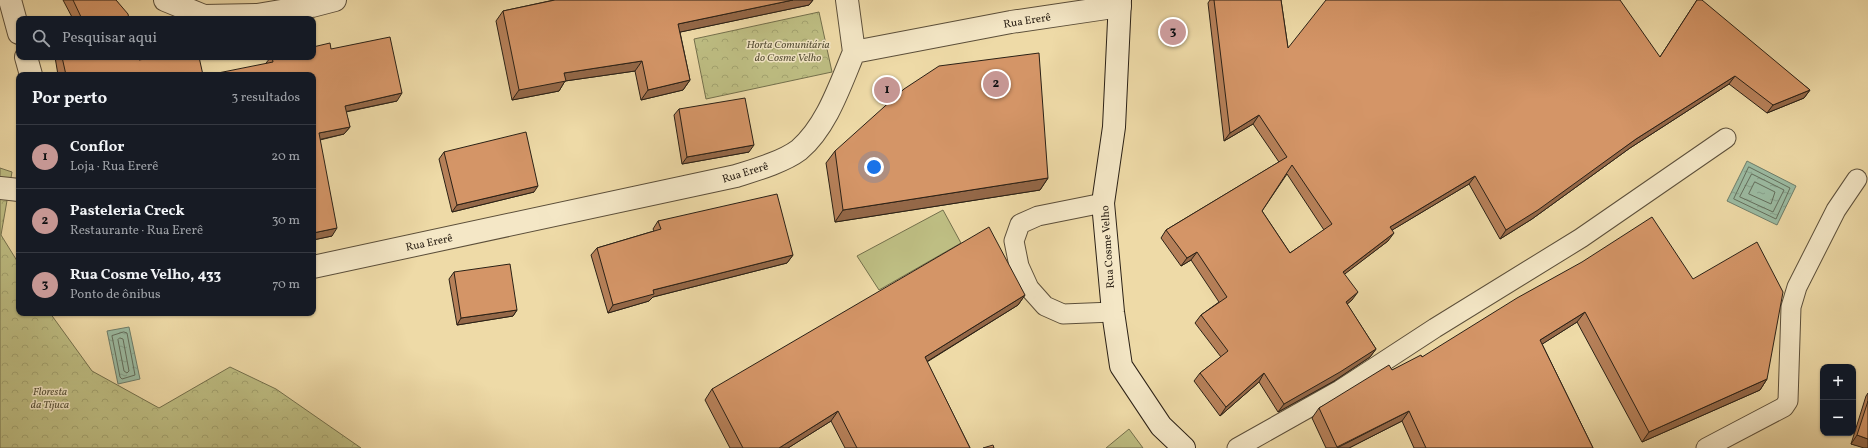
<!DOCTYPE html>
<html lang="pt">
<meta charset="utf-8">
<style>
body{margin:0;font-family:Vollkorn,serif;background:#20242c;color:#f1f3f6}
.controls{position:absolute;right:12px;bottom:12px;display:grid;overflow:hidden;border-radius:8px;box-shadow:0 1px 3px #0004}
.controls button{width:36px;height:36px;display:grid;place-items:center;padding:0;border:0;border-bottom:1px solid #363941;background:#171b24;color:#f1f3f6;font:20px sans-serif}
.you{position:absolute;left:874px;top:167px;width:14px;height:14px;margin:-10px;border:3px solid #fff;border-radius:50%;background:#1a73e8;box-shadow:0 0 0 6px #1a73e833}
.badge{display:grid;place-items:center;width:26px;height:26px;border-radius:50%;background:#c59692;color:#111;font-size:13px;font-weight:700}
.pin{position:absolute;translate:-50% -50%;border:2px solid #fff;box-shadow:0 1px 4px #0006}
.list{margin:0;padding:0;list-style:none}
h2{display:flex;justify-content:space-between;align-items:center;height:52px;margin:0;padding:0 16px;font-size:17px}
h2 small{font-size:13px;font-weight:400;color:#9ea1a6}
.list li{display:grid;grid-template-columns:26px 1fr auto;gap:12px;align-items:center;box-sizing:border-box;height:64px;padding:0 16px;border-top:1px solid #363941}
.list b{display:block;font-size:15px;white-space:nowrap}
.list p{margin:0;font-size:13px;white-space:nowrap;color:#9ea1a6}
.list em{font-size:13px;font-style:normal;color:#9ea1a6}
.icon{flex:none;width:22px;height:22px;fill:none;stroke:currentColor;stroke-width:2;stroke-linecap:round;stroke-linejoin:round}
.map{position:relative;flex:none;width:1868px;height:448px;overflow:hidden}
.search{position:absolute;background:#171b24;box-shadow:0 1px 3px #0004;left:16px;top:16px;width:300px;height:44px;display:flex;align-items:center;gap:10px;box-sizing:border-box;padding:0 14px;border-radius:8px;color:#9ea1a6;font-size:15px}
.panel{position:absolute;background:#171b24;box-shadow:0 1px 3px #0004;left:16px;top:72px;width:300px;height:244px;border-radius:8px}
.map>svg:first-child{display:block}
.green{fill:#bebe83;stroke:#74704c}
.forest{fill:url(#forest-crowns);stroke:#74704c}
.water{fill:url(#water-ripples);stroke:#6e7d6a}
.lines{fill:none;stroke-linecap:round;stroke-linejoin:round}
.shore{stroke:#636e5c;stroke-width:1}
.service-casing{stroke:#5c4f3a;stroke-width:21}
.minor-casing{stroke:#5c4f3a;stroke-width:24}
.secondary-casing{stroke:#2b2116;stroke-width:24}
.service{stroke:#f4e7c6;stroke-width:19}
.minor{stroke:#f4e7c6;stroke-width:22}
.secondary{stroke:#f4e7c6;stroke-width:22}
.wall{fill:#b68059;stroke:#2b2116;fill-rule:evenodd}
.shaded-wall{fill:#946848;stroke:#2b2116}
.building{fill:#d49567;stroke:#2b2116;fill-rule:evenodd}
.labels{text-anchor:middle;stroke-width:3;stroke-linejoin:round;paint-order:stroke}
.street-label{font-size:11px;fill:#2b2116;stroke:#f4e7c6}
.park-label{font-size:11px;font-style:italic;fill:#575037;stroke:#f4e7c6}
</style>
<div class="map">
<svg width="1868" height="448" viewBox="0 0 1868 448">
<defs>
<pattern id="forest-crowns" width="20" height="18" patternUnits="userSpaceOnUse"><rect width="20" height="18" fill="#bebe83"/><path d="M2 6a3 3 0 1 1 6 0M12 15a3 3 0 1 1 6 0" fill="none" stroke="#a3a370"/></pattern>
<pattern id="water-ripples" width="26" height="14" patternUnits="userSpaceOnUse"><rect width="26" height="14" fill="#9bbba2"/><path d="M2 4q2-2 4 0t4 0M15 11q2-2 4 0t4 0" fill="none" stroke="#86a08b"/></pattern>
</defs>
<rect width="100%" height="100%" fill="#eedaa7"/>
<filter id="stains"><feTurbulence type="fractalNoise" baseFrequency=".005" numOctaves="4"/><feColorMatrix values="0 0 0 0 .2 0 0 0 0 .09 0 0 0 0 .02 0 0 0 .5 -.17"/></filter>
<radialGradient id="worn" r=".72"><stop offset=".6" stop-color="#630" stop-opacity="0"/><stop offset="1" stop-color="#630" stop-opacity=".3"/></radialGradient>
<path class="green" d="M943,210L961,243L879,290L857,256Z
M1129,429L1143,448H1106Z"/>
<path class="forest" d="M819,12L832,72L706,99L694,39Z
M0,168L12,172L1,235L19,264V313H50L92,371L159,408L230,367L276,389L361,448H0Z"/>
<path class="water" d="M1747,161L1796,186L1777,225L1727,201Z
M129,327L140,379L118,384L107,331Z"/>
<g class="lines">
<path class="shore" d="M1749,167L1790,188L1776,219L1734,199Z
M1752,174L1784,190L1773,212L1740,197Z
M1755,182L1775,192L1771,204L1749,194Z
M124,332L127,333L135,375L122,379L120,377L112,336Z
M120,338L123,339L129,371L127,373L124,371L118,340Z"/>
<g class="service-casing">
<path id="service" d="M1103,203L1038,216L1020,224L1014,241L1019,266L1029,288L1045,306L1063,314L1113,312
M1237,448L1340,390L1435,328L1581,238L1726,138
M1706,448L1784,407L1788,401L1791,307L1797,287L1836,210L1857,179"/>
</g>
<g class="minor-casing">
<path id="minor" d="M10,0L19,33
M165,0L204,16L257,15L312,6L335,0
M847,0L854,52
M854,52L1011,22L1120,6
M26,57L31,75
M0,188L19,190
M313,267L736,176C755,170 783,162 799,150C827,126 840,85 854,52"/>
</g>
<g class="secondary-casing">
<path id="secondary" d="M1120,0L1114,127L1103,203L1113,312L1121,366L1161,426L1184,448"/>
</g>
<use href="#service" class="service"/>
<use href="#minor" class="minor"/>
<use href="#secondary" class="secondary"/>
</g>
<path class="wall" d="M63,0H116L129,19H73Z
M554,0H813L809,5L680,32L690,80L683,90L641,100L635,71L565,81L559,91L512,100L496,21L503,11Z
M1210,0H1281L1288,48L1660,57L1697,0L1810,90L1804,98L1767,113L1729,84L1630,148L1532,219L1500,239L1469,184L1392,230L1388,241L1344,274L1352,300L1347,304L1376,349L1370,357L1334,381L1278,412L1259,382L1220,416L1194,381L1200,373L1221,357L1195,323L1201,315L1219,302L1191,260L1181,266L1161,238L1166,230L1279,162L1253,124L1224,141L1208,3ZM1287,174L1324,230L1290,253L1262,211Z
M331,49L397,101L346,112L350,127L344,134L320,140L332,236L313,240V75L266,63L271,57H313Z
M55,57H138L139,60L203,75H58Z
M679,109L749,152L682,164L674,115Z
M835,151L1048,178L1040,190L835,222L826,163Z
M444,152L534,192L452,212L439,159Z
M658,221L793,255L787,263L653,297L649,301L608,313L591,255L597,248L654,231L653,229Z
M454,272L517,310L513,316L457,325L449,279Z
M1693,279L1767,379L1760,390L1642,442L1577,322L1542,344L1593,448H1414L1402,421L1349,448H1326L1312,418L1319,408L1392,370L1422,357Z
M1025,295L1018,305L927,362L970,448H845L831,421L788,448H730L705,400L712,389Z
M1868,393V448L1851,444L1866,396Z"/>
<path class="shaded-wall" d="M793,0H813L809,5L671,34L678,24Z
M642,61L635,71L565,81L559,91L512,100L519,90L564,73Z
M1735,76L1729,84L1630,148L1532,219L1500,239L1506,230L1636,139Z
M690,80L683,90L641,100L648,90Z
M1810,90L1804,98L1767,113L1773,105Z
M402,93L397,101L339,113L345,106Z
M1259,115L1253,124L1224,141L1230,133Z
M350,127L344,134L313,141L319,133Z
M754,145L749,152L682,164L687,157Z
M1475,176L1469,184L1384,235L1390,227Z
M1048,178L1040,190L835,222L843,210Z
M538,186L534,192L452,212L457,205Z
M337,228L332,236L313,240V233Z
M1394,233L1388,241L1337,280L1343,272Z
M1197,252L1191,260L1181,266L1187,258Z
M793,255L787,263L653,297L649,301L608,313L613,305L653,290Z
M1358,292L1352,300L1340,310L1346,302Z
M1025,295L1018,305L918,367L925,357Z
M517,310L513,316L457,325L461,318Z
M1585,312L1577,322L1533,350L1540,340Z
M1376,349L1370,357L1334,381L1278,412L1284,404Z
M1264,373L1259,382L1220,416L1226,407Z
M1767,379L1760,390L1642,442L1649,432Z
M838,411L831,421L788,448H779Z
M1409,411L1402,421L1349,448H1337Z
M1857,435L1868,439V448H1864L1851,444Z"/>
<path class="building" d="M73,0H116L128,14L129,19H82Z
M555,0H793L678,24L690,80L648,90L642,61L564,73L566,81L519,90L503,11Z
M1214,0H1281L1288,48L1326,0H1620L1660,57L1697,0H1702L1810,90L1773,105L1735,76L1636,139L1538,210L1506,230L1475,176L1390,227L1394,233L1343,272L1358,292L1346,302L1376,349L1340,372L1284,404L1264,373L1226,407L1200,373L1228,351L1201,315L1227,297L1197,252L1187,258L1166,230L1287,157L1259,115L1230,133ZM1292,165L1332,224L1290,253L1262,211Z
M390,37L402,93L345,106L350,127L319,133L337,228L313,233V75H208L273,62L272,57H313V47L330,43L331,49Z
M1039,53L1048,178L843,210L835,151L904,89L939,66Z
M62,57H138L139,60L156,57H199L203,75H66Z
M745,98L754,145L687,157L679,109Z
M526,132L538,186L457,205L444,152Z
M777,194L793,255L653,290L654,294L613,305L597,248L661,229L658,221Z
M1652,217L1693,279L1757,242L1783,292L1767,379L1649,432L1585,312L1540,340L1593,448H1426L1409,411L1337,447L1319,408L1389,365L1392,370L1421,355L1422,357L1517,298L1582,262Z
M989,227L1025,295L925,357L970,448H857L838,411L779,448H743L712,389Z
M510,264L517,310L461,318L454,272Z
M1868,401V439L1857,435Z
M993,445L994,448H983Z"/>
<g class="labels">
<g class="street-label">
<text transform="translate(1027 20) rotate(-9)" y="4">Rua Ererê</text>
<text transform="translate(745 172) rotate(-17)" y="4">Rua Ererê</text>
<text transform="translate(429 242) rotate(-12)" y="4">Rua Ererê</text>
<text transform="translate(1107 247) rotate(-94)" y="4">Rua Cosme Velho</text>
</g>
<g class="park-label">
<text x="788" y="48">Horta Comunitária<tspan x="788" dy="13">do Cosme Velho</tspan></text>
<text x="50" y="395">Floresta<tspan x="50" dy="13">da Tijuca</tspan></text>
</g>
</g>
<rect width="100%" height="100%" filter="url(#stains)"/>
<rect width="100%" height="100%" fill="url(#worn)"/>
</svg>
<div class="controls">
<button>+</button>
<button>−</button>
</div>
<div class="you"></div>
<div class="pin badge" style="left:887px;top:90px">1</div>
<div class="pin badge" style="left:996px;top:84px">2</div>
<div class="pin badge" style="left:1173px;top:32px">3</div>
<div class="search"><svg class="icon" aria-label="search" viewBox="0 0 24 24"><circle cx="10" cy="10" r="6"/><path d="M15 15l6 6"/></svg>Pesquisar aqui</div>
<section class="panel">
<h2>Por perto<small>3 resultados</small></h2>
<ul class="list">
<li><span class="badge">1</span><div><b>Conflor</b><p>Loja · Rua Ererê</p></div><em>20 m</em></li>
<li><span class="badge">2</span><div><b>Pasteleria Creck</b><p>Restaurante · Rua Ererê</p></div><em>30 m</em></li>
<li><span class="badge">3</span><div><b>Rua Cosme Velho, 433</b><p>Ponto de ônibus</p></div><em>70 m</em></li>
</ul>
</section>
</div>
